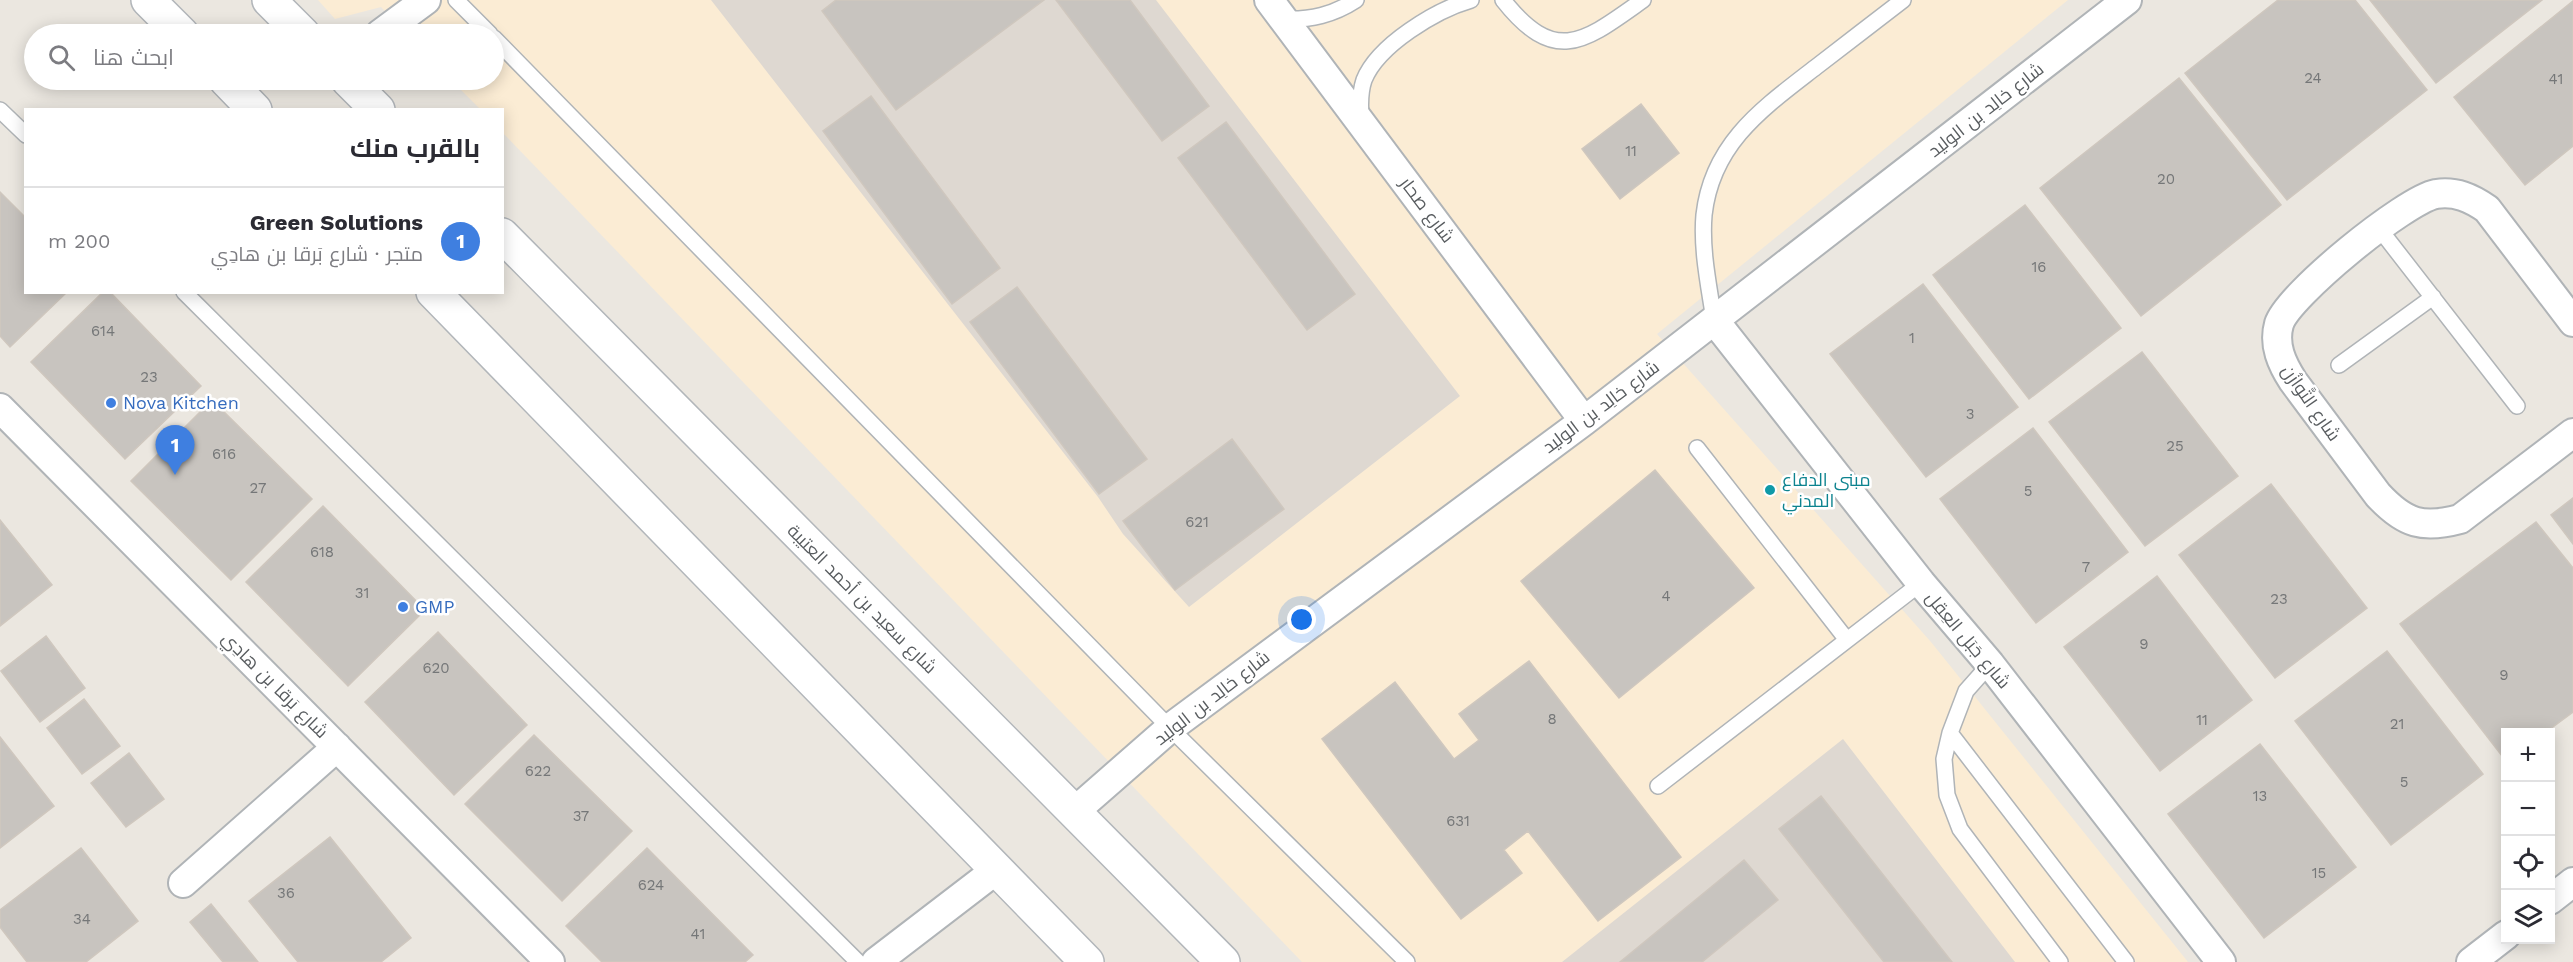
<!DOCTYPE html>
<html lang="ar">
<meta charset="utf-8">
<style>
body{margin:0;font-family:"Work Sans",Cairo,sans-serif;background:#f7f7f7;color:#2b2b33;direction:rtl}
.controls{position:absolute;right:18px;bottom:18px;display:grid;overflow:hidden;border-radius:0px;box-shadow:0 3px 15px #0003}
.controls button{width:54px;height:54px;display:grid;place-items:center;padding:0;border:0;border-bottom:2px solid #e1e1e2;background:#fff;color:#2b2b33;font:30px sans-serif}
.you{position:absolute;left:1302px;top:620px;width:21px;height:21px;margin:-15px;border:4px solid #fff;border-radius:50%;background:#1a73e8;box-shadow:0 0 0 9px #1a73e833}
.badge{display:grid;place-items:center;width:39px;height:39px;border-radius:50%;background:#df3141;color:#fff;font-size:20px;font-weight:700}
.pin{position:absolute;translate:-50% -50px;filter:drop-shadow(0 2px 3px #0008)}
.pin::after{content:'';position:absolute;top:32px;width:21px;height:18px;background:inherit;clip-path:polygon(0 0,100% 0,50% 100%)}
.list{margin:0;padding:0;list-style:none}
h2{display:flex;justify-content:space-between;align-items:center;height:78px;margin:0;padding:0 24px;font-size:26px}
h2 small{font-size:20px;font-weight:400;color:#7c7c81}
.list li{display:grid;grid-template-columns:39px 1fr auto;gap:18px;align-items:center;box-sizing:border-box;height:108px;padding:0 24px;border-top:2px solid #e1e1e2}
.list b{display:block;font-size:22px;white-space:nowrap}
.list p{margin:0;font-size:20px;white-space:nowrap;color:#7c7c81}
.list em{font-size:20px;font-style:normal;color:#7c7c81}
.icon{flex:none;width:33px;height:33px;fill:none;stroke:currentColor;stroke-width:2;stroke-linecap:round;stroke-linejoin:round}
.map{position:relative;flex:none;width:2573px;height:962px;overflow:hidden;direction:ltr}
.search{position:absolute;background:#fff;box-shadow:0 3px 15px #0003;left:24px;top:24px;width:480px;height:66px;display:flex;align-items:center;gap:15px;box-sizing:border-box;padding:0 21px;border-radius:33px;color:#7c7c81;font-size:22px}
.panel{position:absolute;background:#fff;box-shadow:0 3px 15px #0003;left:24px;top:108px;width:480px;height:186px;border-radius:0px;direction:rtl}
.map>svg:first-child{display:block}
.commercial{fill:#fbecd4}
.education{fill:#ded8d1}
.building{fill:#c8c4bf;stroke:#cfc7be;stroke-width:1.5}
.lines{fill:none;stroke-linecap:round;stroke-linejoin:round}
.service-casing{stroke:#b0b4b7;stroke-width:18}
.minor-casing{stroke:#b0b4b7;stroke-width:32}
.secondary-casing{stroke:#b2b6ba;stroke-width:36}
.service{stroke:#fff;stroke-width:15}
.minor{stroke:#fff;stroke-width:28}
.secondary{stroke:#fff;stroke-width:33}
.shop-dot{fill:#3f7fe0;stroke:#fff;stroke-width:2}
.culture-dot{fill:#0f9aa8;stroke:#fff;stroke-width:2}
.labels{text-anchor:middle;stroke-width:5;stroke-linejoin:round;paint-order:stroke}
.number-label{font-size:15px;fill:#757778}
.street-label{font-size:18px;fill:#595d60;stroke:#fff}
.shop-label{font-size:18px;fill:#366cbe;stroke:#fff;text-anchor:start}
.culture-label{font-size:18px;fill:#0d838f;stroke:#fff;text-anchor:start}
</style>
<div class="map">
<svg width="2573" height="962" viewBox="0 0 2573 962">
<rect width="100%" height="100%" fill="#ebe7e0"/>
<path class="commercial" d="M318,0H2068L1657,334L1931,642L2188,962H1302L503,133L502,110L480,109L451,80H494V34H407L381,7L335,19Z"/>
<path class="education" d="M711,0H1156L1460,396L1189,607L1123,534L1098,497Z
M1843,739L2015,962H1562Z"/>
<path class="building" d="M836,0H1044L896,110L822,11Z
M1056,0H1130L1209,106L1162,141Z
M2278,0H2355L2427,90L2287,200L2185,73Z
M2370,0H2542L2436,83Z
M2573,1V146L2525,185L2454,97Z
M2179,78L2281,205L2141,316L2040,188Z
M871,96L1000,268L952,304L823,131Z
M1641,104L1679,153L1620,199L1582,149Z
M1226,122L1355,294L1307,330L1178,158Z
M0,192L26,218V292H67L10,347L0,336Z
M2025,205L2121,328L2029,399L1933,275Z
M1923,284L2018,407L1926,477L1830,354Z
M1017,287L1147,459L1099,494L970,322Z
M103,292H110L201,386L125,459L31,362Z
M2142,352L2238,476L2145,546L2049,422Z
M212,400L312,499L231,580L131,481Z
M2033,428L2128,552L2036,623L1940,499Z
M1232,439L1284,509L1175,590L1123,521Z
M1655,470L1754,588L1619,698L1521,581Z
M2271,484L2367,608L2275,678L2179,555Z
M2573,498V544L2551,515Z
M323,506L425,610L348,686L246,582Z
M0,520L52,585L0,626Z
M2536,522L2573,568V712L2546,732H2506V761L2400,624Z
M2157,576L2252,700L2160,771L2064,647Z
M438,632L527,725L454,795L365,702Z
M46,636L85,688L40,722L1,671Z
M2387,651L2483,774L2391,845L2295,721Z
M1529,661L1681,857L1598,921L1528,831L1504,850L1522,873L1461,919L1322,739L1395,682L1454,759L1479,740L1459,714Z
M84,699L120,746L82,774L47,728Z
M534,735L632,831L562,901L465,804Z
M0,737L54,806L0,848Z
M2260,744L2356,867L2264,938L2168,814Z
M129,753L164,799L126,827L91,783Z
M1821,796L1952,962H1884L1779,829Z
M330,837L411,938L381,962H298L249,901Z
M81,848L138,921L86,962H27L0,927V910Z
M647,848L753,955L745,962H602L566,926Z
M1744,860L1778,900L1702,962H1620Z
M211,904L258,962H223L190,922Z"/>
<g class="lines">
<g class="service-casing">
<path id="service" d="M456,0L490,34
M1503,0C1556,67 1585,41 1643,0
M1284,19C1311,20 1333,15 1356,0
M494,38L1170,728L1407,962
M0,110L26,135
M1361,116C1360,104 1360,92 1364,80C1378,45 1436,10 1471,0
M2378,227L2517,406
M184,292L858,962
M1714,320C1709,286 1701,250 1704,215C1712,143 1763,108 1816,67C1845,45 1874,22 1903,0
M2339,365L2433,297
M1697,448L1847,640
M1990,664L1966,691L1950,733L1944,759L1947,795L1960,829L2060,962
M1950,733L2126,962
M1658,786L1921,583"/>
</g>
<g class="minor-casing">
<path id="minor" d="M1269,0L1584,421
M380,34L426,0
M1714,320L1921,583L1990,664L2221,962
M2573,322L2487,209C2471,198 2456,191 2436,194C2405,200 2288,295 2279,324C2273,345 2282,364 2293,381L2378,495C2405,524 2423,529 2460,519L2573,433
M0,408L550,962
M1074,812L1170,728L1584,421L2127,0
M183,883L337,747
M2550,900L2573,882
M876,962L996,870
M2471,962L2506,935"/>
</g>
<g class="secondary-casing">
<path id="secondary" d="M148,0L182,34
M269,0L303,34
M226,80L255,110
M348,80L378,110
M502,235L1223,962
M433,292L1087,962"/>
</g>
<use href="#service" class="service"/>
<use href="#minor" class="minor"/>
<use href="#secondary" class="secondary"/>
</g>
<g class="shop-dot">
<circle cx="111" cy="403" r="6"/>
<circle cx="403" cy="607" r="6"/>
</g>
<circle class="culture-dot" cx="1770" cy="490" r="6"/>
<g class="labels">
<g class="number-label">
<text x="2313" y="83">24</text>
<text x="2556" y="84">41</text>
<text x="1631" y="156">11</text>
<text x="2166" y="184">20</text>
<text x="2039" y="272">16</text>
<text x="103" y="336">614</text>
<text x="1912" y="343">1</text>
<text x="149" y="382">23</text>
<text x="1970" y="419">3</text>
<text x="2175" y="451">25</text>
<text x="224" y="459">616</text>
<text x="258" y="493">27</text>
<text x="2028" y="496">5</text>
<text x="1197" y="527">621</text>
<text x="322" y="557">618</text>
<text x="2086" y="572">7</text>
<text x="362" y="598">31</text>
<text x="1666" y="601">4</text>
<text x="2279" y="604">23</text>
<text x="2144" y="649">9</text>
<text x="436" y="673">620</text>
<text x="2504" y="680">9</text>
<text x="1552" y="724">8</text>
<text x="2202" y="725">11</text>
<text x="2397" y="729">21</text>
<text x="538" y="776">622</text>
<text x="2404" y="787">5</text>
<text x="2260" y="801">13</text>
<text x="581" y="821">37</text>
<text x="1458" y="826">631</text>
<text x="2319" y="878">15</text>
<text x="651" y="890">624</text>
<text x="286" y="898">36</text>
<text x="82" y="924">34</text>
<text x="698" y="939">41</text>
</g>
<g class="street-label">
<text transform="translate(1986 110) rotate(-38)" y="6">شارع خالِد بن الوليد</text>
<text transform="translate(1427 210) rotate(53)" y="6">شارع صحار</text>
<text transform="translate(2311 403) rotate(55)" y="6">شارع التَّوازُن</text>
<text transform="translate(1601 407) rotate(-37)" y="6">شارع خالِد بن الوليد</text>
<text transform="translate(862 599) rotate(45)" y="6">شارع سعيد بن أحمد العتيبة</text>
<text transform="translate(1968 640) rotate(50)" y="6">شارع جَبَل العِقِل</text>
<text transform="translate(275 685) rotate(45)" y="6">شارع بَرقا بن هادِي</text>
<text transform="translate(1212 698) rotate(-38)" y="6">شارع خالِد بن الوليد</text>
</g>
<g class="shop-label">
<text x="123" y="409">Nova Kitchen</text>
<text x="415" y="613">GMP</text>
</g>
<g class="culture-label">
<text x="1782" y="486">مبنى الدفاع<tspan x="1782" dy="21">المدني</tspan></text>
</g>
</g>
</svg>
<div class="controls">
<button>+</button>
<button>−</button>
<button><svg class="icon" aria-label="locate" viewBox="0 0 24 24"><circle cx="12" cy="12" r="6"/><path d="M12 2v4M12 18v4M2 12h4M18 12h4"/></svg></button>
<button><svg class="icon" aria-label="layers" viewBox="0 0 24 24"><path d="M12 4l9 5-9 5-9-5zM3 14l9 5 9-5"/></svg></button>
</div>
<div class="you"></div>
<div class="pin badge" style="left:175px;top:475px;background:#3f7fe0">1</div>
<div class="search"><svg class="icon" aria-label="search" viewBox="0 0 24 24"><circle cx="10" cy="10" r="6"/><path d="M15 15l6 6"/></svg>ابحث هنا</div>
<section class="panel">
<h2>بالقرب منك<small></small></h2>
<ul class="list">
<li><span class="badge" style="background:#3f7fe0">1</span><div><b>Green Solutions</b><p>متجر · شارع بَرقا بن هادِي</p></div><em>200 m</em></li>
</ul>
</section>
</div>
